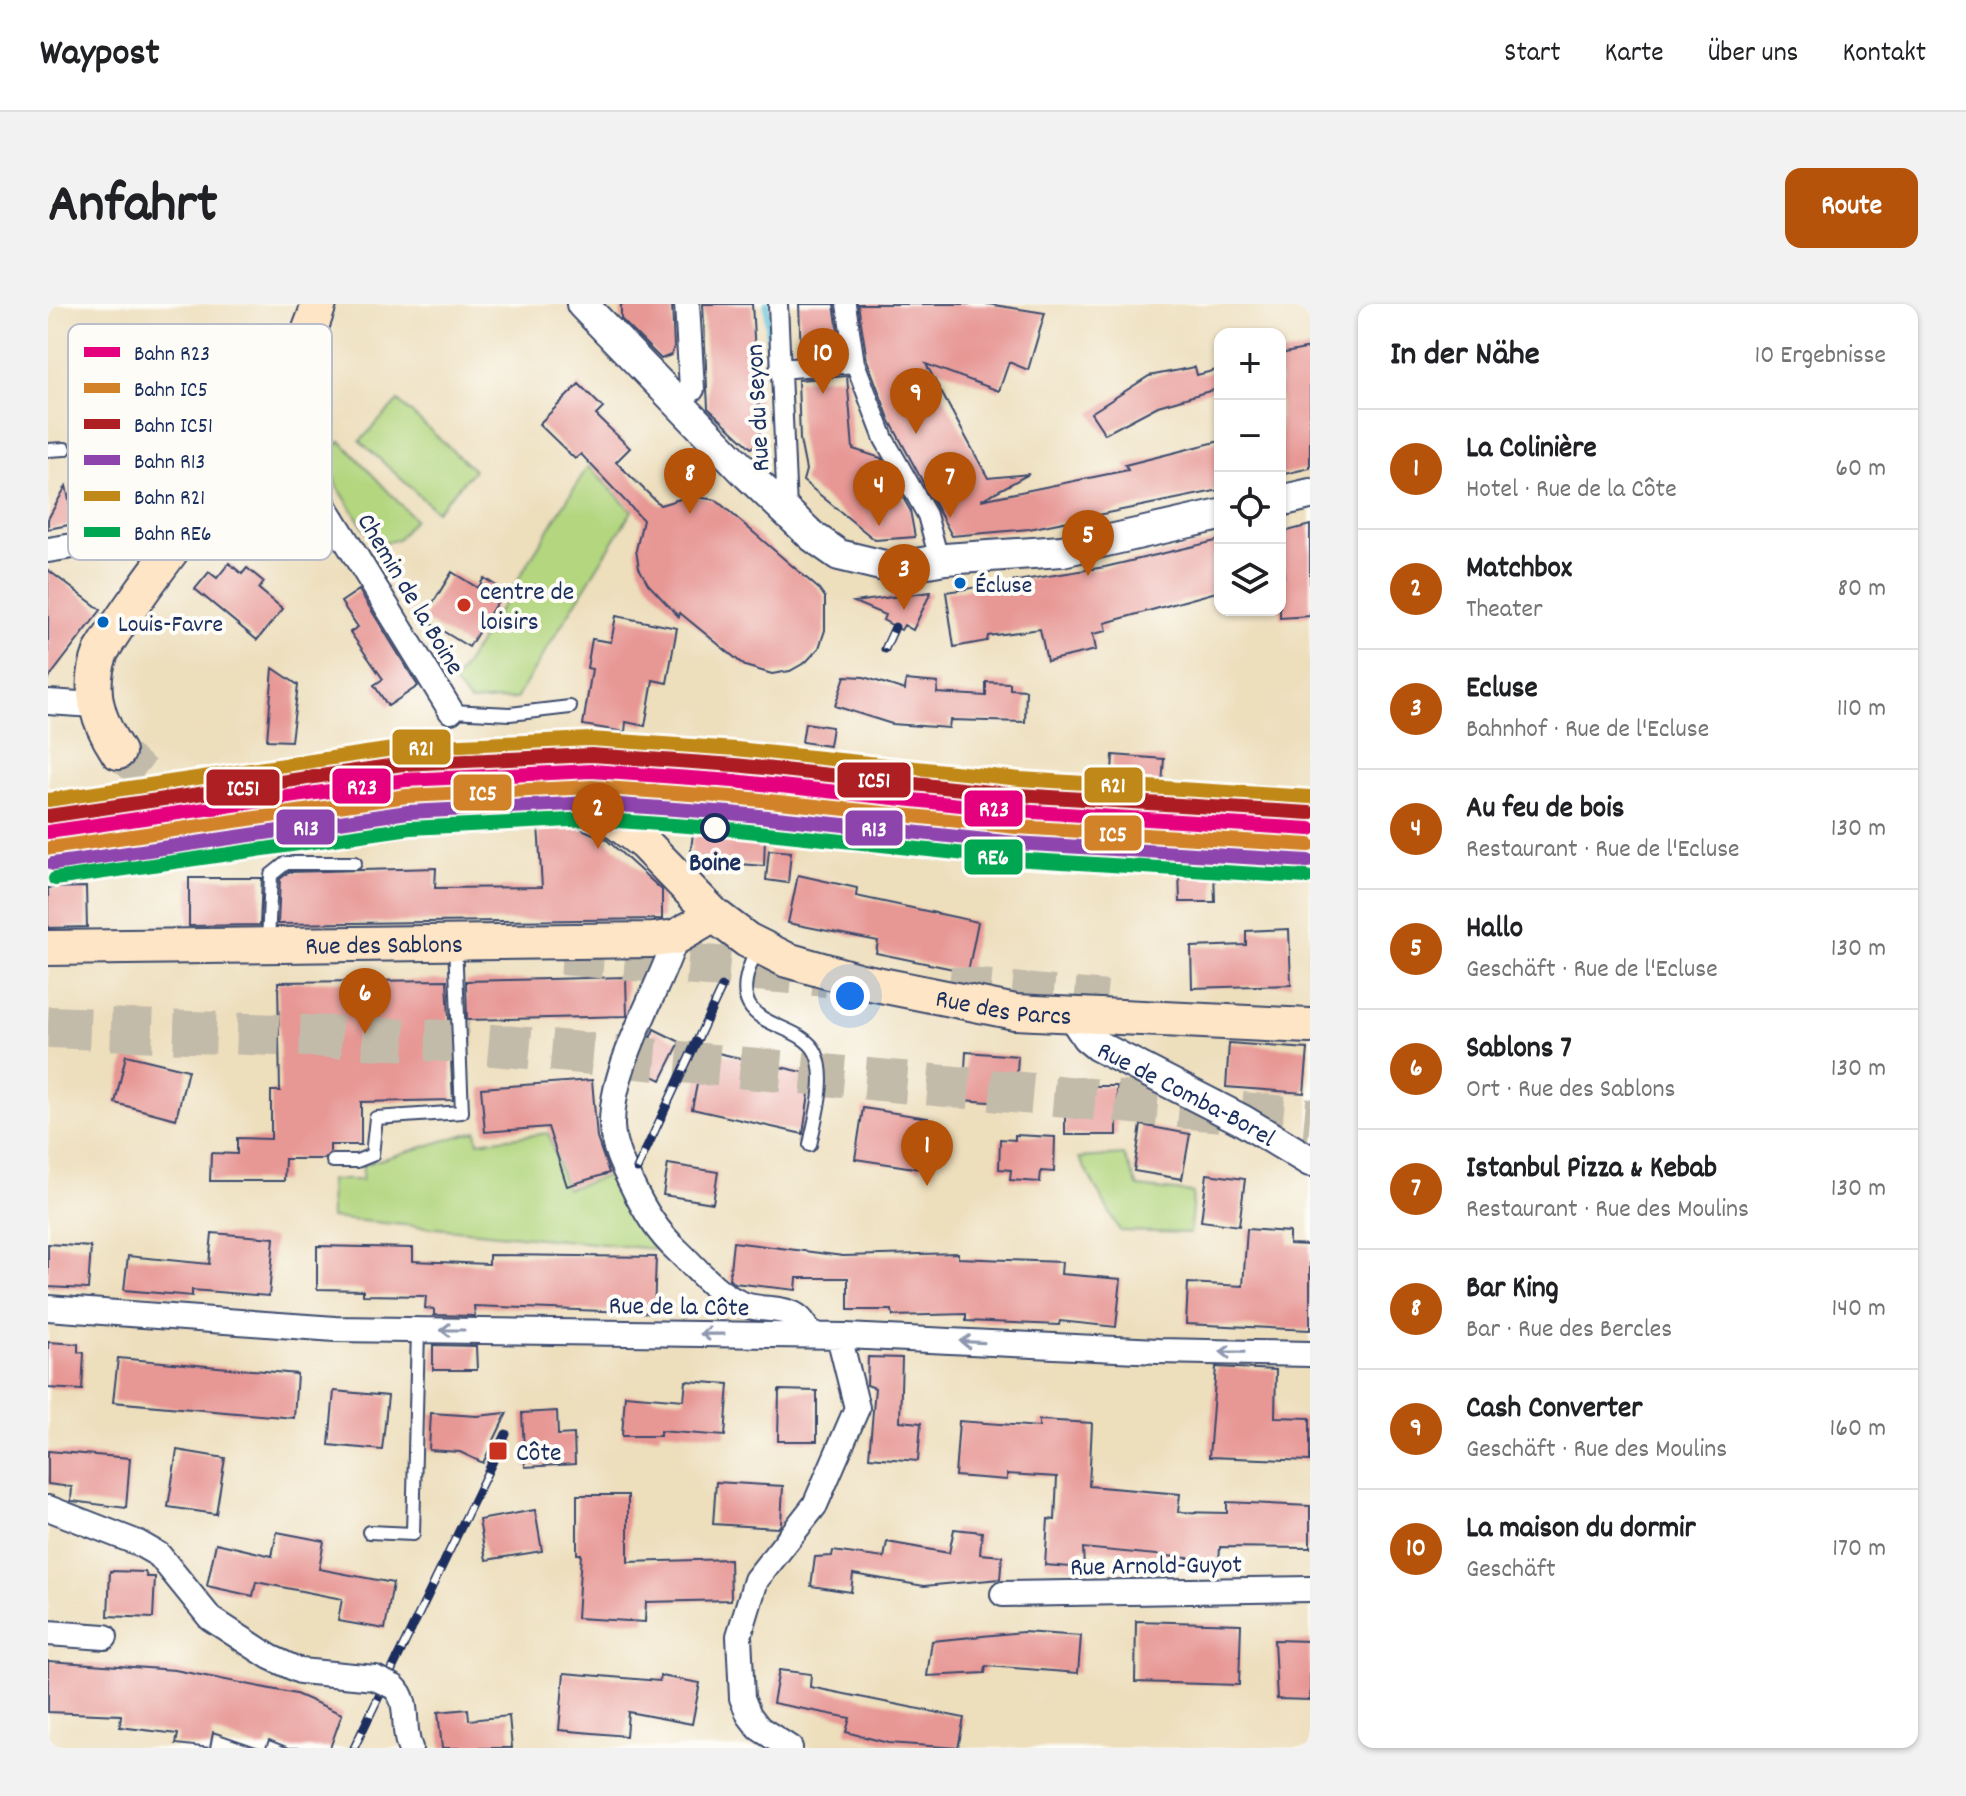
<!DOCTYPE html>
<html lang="de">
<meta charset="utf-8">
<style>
body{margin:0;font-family:Dekko,sans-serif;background:#f2f2f2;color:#202124}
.controls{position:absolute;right:24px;top:24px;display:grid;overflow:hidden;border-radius:16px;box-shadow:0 2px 6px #0004}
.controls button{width:72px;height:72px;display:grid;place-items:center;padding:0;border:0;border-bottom:2px solid #e0e0e0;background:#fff;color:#202124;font:40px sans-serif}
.you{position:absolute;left:802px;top:692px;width:28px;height:28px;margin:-20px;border:6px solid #fff;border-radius:50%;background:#1a73e8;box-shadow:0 0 0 12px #1a73e833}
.badge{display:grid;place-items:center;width:52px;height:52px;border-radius:50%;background:#b45309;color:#fff;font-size:26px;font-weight:700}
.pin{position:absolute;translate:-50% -66px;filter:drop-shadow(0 2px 4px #0008)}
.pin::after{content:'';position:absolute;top:42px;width:28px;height:24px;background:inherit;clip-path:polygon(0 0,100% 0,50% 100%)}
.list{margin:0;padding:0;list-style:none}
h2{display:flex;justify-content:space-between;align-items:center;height:104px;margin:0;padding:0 32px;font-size:34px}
h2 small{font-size:26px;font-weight:400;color:#757577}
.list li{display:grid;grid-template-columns:52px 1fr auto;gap:24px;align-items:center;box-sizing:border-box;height:120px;padding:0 32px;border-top:2px solid #e0e0e0}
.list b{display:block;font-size:30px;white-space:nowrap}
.list p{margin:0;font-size:26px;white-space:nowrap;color:#757577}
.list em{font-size:26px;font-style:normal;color:#757577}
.icon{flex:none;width:44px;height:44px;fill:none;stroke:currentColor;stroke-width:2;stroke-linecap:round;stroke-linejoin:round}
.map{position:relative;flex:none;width:1262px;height:1444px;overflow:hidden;border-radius:16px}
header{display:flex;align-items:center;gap:48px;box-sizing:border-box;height:112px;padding:0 40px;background:#fff;border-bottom:2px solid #e0e0e0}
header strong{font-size:38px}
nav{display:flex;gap:44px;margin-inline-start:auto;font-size:28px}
.intro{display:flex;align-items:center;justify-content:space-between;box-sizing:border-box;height:192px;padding:0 48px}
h1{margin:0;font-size:56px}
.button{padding:20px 36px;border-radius:16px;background:#b45309;color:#fff;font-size:28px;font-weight:700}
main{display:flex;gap:48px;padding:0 48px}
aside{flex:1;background:#fff;border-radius:16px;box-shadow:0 2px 6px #0004}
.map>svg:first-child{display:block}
.green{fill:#b3d67f;stroke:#67826e;stroke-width:2}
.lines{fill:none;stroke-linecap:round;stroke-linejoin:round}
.stream{stroke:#58bed5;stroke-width:7}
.building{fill:#e79794}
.secondary-tunnel{stroke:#c3bba9;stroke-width:34;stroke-dasharray:34 17;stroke-linecap:butt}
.motorway-tunnel{stroke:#c3bba9;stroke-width:42;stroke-dasharray:42 21;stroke-linecap:butt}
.service-casing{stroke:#3a496c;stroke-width:16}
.pedestrian-casing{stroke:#3a496c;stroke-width:22}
.minor-casing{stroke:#3a496c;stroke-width:28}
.tertiary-casing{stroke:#3a496c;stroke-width:34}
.secondary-casing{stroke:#3a496c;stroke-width:38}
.service{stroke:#fff;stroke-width:12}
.pedestrian{stroke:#fff;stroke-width:18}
.minor{stroke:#fff;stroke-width:24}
.tertiary{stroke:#fff;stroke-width:30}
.secondary{stroke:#fee5c5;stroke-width:34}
.rail-casing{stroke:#1b2f5e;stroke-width:9}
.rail{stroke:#fdfcf7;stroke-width:6;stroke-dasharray:18;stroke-linecap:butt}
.minor-bridge-casing{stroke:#3a496c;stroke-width:28;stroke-linecap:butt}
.minor-bridge{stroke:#fff;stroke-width:24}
.rail-1-casing{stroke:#fdfcf7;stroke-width:20}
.rail-2-casing{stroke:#fdfcf7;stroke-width:20}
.rail-3-casing{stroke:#fdfcf7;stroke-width:20}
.rail-4-casing{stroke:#fdfcf7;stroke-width:20}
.rail-5-casing{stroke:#fdfcf7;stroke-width:20}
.rail-6-casing{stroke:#fdfcf7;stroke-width:20}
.rail-1{stroke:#e5007d;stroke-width:14}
.rail-2{stroke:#d28329;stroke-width:14}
.rail-3{stroke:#ad1f23;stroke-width:14}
.rail-4{stroke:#8e44ad;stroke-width:14}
.rail-5{stroke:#c08818;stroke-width:14}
.rail-6{stroke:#00a651;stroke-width:14}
.oneway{stroke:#8d97ae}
.bus-dot{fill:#0065bd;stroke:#fdfcf7;stroke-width:3}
.poi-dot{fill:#c8321e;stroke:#fdfcf7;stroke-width:3}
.stop-dot{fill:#fdfcf7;stroke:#1b2f5e;stroke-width:4}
.labels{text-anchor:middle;stroke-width:8;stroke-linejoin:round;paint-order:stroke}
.bus-label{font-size:24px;fill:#1b2f5e;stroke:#fdfcf7;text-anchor:start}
.street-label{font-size:26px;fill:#1b2f5e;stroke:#fdfcf7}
.poi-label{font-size:26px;fill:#1b2f5e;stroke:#fdfcf7;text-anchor:start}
.stop-label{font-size:26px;font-weight:bold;fill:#1b2f5e;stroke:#fdfcf7}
.key{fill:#fdfcf7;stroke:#b9bec9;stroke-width:2}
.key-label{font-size:22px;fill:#1b2f5e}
.line-badge{stroke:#fdfcf7;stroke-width:3}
.badge-label{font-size:22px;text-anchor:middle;font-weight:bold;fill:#fff}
</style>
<header>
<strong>Waypost</strong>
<nav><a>Start</a><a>Karte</a><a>Über uns</a><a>Kontakt</a></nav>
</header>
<div class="intro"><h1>Anfahrt</h1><a class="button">Route</a></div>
<main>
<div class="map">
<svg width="1262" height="1444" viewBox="0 0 1262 1444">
<rect width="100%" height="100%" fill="#fdfcf7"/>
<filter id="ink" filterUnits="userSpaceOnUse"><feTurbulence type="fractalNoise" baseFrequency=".0125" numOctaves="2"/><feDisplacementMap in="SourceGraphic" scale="16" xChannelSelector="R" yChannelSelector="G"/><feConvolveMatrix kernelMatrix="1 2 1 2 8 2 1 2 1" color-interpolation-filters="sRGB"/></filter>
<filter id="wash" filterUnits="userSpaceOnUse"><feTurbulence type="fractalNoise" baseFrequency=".006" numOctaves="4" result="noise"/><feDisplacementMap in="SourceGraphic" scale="32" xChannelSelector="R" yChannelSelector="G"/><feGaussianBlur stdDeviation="1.8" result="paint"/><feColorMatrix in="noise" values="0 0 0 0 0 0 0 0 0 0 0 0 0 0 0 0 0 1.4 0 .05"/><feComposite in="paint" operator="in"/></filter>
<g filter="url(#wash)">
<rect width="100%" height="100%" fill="#eddebc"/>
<path class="green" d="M350,97L426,166L388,207L312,137Z
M293,137L366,215L350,235L327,242L288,180L276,153Z
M540,162L584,207L468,395L422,398L406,379Z
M428,827L430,838L500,829L518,885L563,871L581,910L607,945L283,914L282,876H314L315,861Z
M1076,851L1090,883L1145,889L1142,929L1072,927L1031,854Z"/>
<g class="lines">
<path class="stream" d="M719,0L726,117"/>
</g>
<g id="blocks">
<path class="building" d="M573,0H624L626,43L623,51L613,55L573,15Z
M655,0H704L712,131L710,139L703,144L660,104Z
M751,0H786L793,48L753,51Z
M810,0H940L997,9L980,66L961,58L951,87L878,60L940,174L981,170L933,196L1080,166L1077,161L1172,137V186L981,225L904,232L842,117L819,56Z
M1262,44V164L1232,171V50Z
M1147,63L1149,71L1172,65V84L1110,102L1057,130L1043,109L1101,72Z
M799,72L805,145L833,154L862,206L867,233L827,236L755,177L758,166L752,136L750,76Z
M531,80L555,104L548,111L582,144L568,158L612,201L642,192L668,196L771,285L777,293V326L771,344L758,358L742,367L724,370L697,362L632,309L631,313L600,280L591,264L588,246L595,216L533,150L527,155L491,120Z
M18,182L26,220L0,225V215Z
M1262,221V312L1232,314V273H1236L1232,229Z
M1172,236V287L1057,319L1059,327L1045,330L1048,346L999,357L992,325L940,332L939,337L906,343L898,288L1057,263Z
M181,259L194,270L199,264L216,278L211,285L235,305L209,336L147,285L161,268L169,274Z
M0,266L53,306L0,375Z
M404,268L430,284L436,274L456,287L421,343L375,315Z
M311,286L370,382L340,402L326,381L335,375L302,328L310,323L293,298Z
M883,288L865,326L856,321L853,326L835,316L837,311L806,298Z
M568,312L629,324L619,379L605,376L597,422L578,418L577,428L535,421L544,365L539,364L544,335L563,338Z
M225,364L250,381L243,437L219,436Z
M797,372L816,373L857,386L858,376L890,379L889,389L938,392V378L962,379V385L978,386L977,418L902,416L901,424L844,420L787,402Z
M757,419L784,423L781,442L754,438Z
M1065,451L1116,455L1114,480L1096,478V489L1063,486Z
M648,500L718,505L716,562L642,556Z
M490,521L527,522L559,536L614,586V615L230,620L232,575L241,568L388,564L387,584L494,583Z
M721,546L743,548L740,579L718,576Z
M1166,566L1167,598H1132L1131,567Z
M750,571L809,584L808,592L930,618L920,668L828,649L830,637L740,619Z
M141,574H214L212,621L141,622Z
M38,583L39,623L0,624V584Z
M1241,625L1243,681L1144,684L1143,643L1198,641V627Z
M578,673L579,712L419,716L418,677Z
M399,676L405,796L313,798V841H282V849L276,855H237L236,877H162L163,849L189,850V834L223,835V787H232L230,678Z
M606,725L632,738L613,776L590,765Z
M1181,739L1260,745L1256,789L1178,783Z
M656,746L764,770L755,830L644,805Z
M918,748L970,752L967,800L915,796Z
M78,751L140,766L128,815L67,799Z
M544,776L549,834L561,869L519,882L500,823L437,828L433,784Z
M1017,782H1069V831H1017Z
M815,804L880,814L873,865L807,855Z
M1093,821L1142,830L1134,875L1086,867Z
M967,831L1007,833L1006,868L993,867L992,878L962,876L963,866L951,865L952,835L967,836Z
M620,860L670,868L665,899L615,891Z
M1159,870L1197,875L1191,922L1153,917Z
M1199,925L1241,928V940L1262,941V1026L1138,1020L1140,979L1195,982Z
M164,929L226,934L221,992L144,986V992L76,986L80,952L161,960Z
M685,938L795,952L910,949V954L1014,958L1013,970L1073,975L1068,1023L1012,1017L1011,1021L918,1017V1010L845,1012L844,1006H800V974H749L748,986L686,979L681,975Z
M0,940L43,943L40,985L0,983Z
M269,942L365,944V957L441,960V951L608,953L606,1009L426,1002L427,1012L386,1011V1005L377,1004L378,992L315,991V986L269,985Z
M0,1038L30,1040V1048L36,1049L34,1086L0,1084Z
M385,1041L428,1042L429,1066H385Z
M820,1053L854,1054L852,1117L873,1119L870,1157L821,1153L827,1084L819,1081Z
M70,1054L249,1070L246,1114L65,1098Z
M1168,1063L1228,1066L1227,1113L1262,1114V1157L1161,1153Z
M638,1077L681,1080L677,1132L612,1127V1132H574L577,1091L636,1096Z
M731,1086L769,1087V1137H730Z
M286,1087L340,1092L334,1146L281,1141Z
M509,1107L510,1131L526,1130L527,1160L477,1163L474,1109Z
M383,1109L429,1112L459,1109L435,1159L412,1148L381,1146Z
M991,1116L1044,1119L1041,1182L1132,1190L1130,1208L1179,1209V1198L1262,1202V1244L1172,1243L1171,1257L1035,1244L1036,1264L997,1261L1000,1215L1007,1216L1009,1173L959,1170V1176L907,1172L911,1117L991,1123Z
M129,1146L177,1154L168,1210L120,1203Z
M0,1147L82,1154L78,1204L23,1197L24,1183L0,1180Z
M668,1178L735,1182L733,1220L730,1224L665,1220Z
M529,1191H580V1258L682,1255L683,1296L598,1298L597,1318L529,1314L533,1250H529Z
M487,1206L494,1247L438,1256L431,1216Z
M906,1225L934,1228L932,1250L954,1252L952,1275L876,1282L805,1270L803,1288L763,1282L767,1253L784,1252L785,1247L836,1254L839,1238L901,1249Z
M229,1228L276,1237L271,1265L345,1279L337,1325L290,1317L294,1295L208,1278L205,1292L159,1282L168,1239L224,1252Z
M62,1267L97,1268L99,1273H107L105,1314L60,1312Z
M1088,1317L1193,1320L1191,1381L1087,1378Z
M975,1328L1033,1332L1030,1369L938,1362L937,1369L879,1372L884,1337Z
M1226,1336L1262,1337V1396L1229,1395Z
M0,1357L127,1366L248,1390L294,1410L282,1444H241L221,1436L218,1444H211L165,1428L162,1444L128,1440L130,1430L72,1423L73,1411L0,1408Z
M731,1366L763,1370L762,1383L916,1414L910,1444L840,1439L798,1428L802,1414L725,1399Z
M516,1369L611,1377L612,1372L652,1379L644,1420L580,1408L578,1432L511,1426Z
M420,1405L421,1416L461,1412L464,1444H394L390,1408Z"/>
</g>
</g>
<g filter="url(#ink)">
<use href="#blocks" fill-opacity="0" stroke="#3a496c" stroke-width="2"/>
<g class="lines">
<path class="secondary-tunnel" d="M70,448L124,493L176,521"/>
<path class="motorway-tunnel" d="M514,650L779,672
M901,683L1058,698
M0,723L401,737L1262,815"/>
<g class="service-casing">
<path id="service" d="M0,146L17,145
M403,407L462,410L522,403
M220,639L223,571L238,559H307
M710,644C665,730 751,712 768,749C780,775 767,814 762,841
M285,857H309L324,851L328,814L414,808L407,640
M321,1228L365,1230L370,1026"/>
</g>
<g class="pedestrian-casing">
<path id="pedestrian" d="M730,0L739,206
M798,0L807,59L836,135L879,211L891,255
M731,65L807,59"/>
</g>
<g class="minor-casing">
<path id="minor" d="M639,0L644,85
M204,139L264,181L403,407
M0,246L88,232L122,252
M0,398L47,401
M628,633C609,692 563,760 564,822C565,843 574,861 583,879C596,906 609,928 631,948C651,967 670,992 697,1001C722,1009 752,998 761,1031
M0,1004L287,1025L798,1032L1110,1047L1262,1050
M0,1204L90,1239L111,1251L162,1314L222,1353L252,1367L327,1374
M955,1290L1262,1285
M0,1329L57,1333
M346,1383C363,1398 353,1425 362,1444
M742,1444L711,1424L701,1411L694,1394L691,1332L708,1276L767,1201L809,1104L791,1032"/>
</g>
<g class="tertiary-casing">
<g id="tertiary">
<path d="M534,0L699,170L764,232L791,251L845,264L897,255L1014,247L1172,211"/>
<path d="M1232,197L1262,190"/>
<path id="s1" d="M1025,712L1039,733L1050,742L1194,816L1262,857"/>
</g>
</g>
<g class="secondary-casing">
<g id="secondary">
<path d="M70,448C49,416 39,384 53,348C125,230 228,135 271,0"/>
<path id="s2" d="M176,521L198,531L223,533L331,513L476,500L530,502L549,508L570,519L596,539L666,611L699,636L739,656L813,677L967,708L1262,722"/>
<path id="s3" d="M0,644L605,636L628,633L666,611"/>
</g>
</g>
<use href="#service" class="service"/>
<use href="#pedestrian" class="pedestrian"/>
<use href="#minor" class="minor"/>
<use href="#tertiary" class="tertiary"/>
<use href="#secondary" class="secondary"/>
<g class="rail-casing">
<path id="rail" d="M837,345L847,323
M589,865L674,683
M306,1444L458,1130"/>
</g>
<use href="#rail" class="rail"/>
<g class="minor-bridge-casing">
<path id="minor-bridge" d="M327,1374L346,1383"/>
</g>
<use href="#minor-bridge" class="minor-bridge"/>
<g class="rail-1-casing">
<path id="rail-1" d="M0,528L357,476L544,467L685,477L969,507L1262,525"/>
</g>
<g class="rail-2-casing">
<path id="rail-2" d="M2,544L359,492L544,483L684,493L968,523L1261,541"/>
</g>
<g class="rail-3-casing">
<path id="rail-3" d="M0,512L355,460L543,451L687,461L970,491L1262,509"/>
</g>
<g class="rail-4-casing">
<path id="rail-4" d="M5,560L360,508L544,499L682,509L967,539L1260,557"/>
</g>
<g class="rail-5-casing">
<path id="rail-5" d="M0,496L352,444L542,435L688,445L972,475L1262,493"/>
</g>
<g class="rail-6-casing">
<path id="rail-6" d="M7,575L362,524L543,515L681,525L966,555L1259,573"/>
</g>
<use href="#rail-1" class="rail-1"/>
<use href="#rail-2" class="rail-2"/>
<use href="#rail-3" class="rail-3"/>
<use href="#rail-4" class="rail-4"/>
<use href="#rail-5" class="rail-5"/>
<use href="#rail-6" class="rail-6"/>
</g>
<defs><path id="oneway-shaft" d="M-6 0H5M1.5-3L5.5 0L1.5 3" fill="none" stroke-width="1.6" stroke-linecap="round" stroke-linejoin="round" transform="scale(2)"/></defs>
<g class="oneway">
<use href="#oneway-shaft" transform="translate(404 1026) rotate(180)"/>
<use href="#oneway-shaft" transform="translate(664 1030) rotate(-179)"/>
<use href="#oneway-shaft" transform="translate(924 1038) rotate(-177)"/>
<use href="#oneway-shaft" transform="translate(1184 1048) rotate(-179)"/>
</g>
</g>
<g class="bus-dot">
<circle cx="912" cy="279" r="7"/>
<circle cx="55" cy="318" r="7"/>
</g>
<g class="poi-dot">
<circle cx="416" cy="301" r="8"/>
<rect x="440" y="1137" width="20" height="20" rx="4"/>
</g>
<circle class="stop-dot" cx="667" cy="524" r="13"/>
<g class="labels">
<g class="bus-label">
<text x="927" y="288">Écluse</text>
<text x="70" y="327">Louis-Favre</text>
</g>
<g class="street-label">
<text transform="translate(708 104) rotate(-93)" y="9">Rue du Seyon</text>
<text transform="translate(364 289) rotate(59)" y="9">Chemin de la Boine</text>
<text dy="9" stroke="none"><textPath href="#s3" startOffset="336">Rue des Sablons</textPath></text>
<text dy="9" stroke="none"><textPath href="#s2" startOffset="844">Rue des Parcs</textPath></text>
<text dy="9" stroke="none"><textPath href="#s1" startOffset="140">Rue de Comba-Borel</textPath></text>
<text transform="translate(631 1001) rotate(1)" y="9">Rue de la Côte</text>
<text transform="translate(1108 1260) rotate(-1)" y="9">Rue Arnold-Guyot</text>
</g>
<g class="poi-label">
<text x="432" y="295">centre de<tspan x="432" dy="30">loisirs</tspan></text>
<text x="468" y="1156">Côte</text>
</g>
<g class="stop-label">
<text x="667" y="566">Boine</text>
</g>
</g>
<rect x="20" y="20" width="264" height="236" rx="12" class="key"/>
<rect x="36" y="43" width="36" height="10" fill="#e5007d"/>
<rect x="36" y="79" width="36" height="10" fill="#d28329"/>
<rect x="36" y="115" width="36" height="10" fill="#ad1f23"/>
<rect x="36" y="151" width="36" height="10" fill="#8e44ad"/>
<rect x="36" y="187" width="36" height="10" fill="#c08818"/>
<rect x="36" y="223" width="36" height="10" fill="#00a651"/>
<g class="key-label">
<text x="86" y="56">Bahn R23</text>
<text x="86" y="92">Bahn IC5</text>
<text x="86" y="128">Bahn IC51</text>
<text x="86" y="164">Bahn R13</text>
<text x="86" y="200">Bahn R21</text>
<text x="86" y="236">Bahn RE6</text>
</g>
<g class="line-badge">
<rect x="343" y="424" width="61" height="38" rx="8" fill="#c08818"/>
<rect x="788" y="457" width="76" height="38" rx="8" fill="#ad1f23"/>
<rect x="1035" y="462" width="61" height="38" rx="8" fill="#c08818"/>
<rect x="283" y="463" width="61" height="38" rx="8" fill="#e5007d"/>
<rect x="157" y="464" width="76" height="39" rx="8" fill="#ad1f23"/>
<rect x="404" y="469" width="61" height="39" rx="8" fill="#d28329"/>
<rect x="915" y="485" width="61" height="39" rx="8" fill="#e5007d"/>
<rect x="227" y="504" width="61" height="38" rx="8" fill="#8e44ad"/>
<rect x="796" y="505" width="60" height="38" rx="8" fill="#8e44ad"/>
<rect x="1035" y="510" width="60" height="38" rx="8" fill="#d28329"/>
<rect x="915" y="534" width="61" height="38" rx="8" fill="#00a651"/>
</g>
<g class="badge-label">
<text x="373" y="451">R21</text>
<text x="826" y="483">IC51</text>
<text x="1065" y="488">R21</text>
<text x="314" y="490">R23</text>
<text x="195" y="491">IC51</text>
<text x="435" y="496">IC5</text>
<text x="946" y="512">R23</text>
<text x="258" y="531">R13</text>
<text x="826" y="532">R13</text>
<text x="1065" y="537">IC5</text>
<text x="945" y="560">RE6</text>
</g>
</svg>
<div class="controls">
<button>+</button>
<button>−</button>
<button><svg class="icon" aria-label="locate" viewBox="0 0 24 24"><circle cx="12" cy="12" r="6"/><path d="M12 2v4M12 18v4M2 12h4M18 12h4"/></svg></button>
<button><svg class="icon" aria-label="layers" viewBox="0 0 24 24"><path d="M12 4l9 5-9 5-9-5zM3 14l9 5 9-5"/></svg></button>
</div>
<div class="you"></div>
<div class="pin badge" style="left:879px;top:882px">1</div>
<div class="pin badge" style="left:550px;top:545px">2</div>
<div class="pin badge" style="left:856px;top:306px">3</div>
<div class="pin badge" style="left:831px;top:222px">4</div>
<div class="pin badge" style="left:1040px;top:272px">5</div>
<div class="pin badge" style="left:317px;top:730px">6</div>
<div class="pin badge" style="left:902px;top:214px">7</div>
<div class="pin badge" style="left:642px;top:210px">8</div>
<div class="pin badge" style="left:868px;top:130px">9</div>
<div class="pin badge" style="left:775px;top:90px">10</div>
</div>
<aside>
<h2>In der Nähe<small>10 Ergebnisse</small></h2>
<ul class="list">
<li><span class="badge">1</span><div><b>La Colinière</b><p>Hotel · Rue de la Côte</p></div><em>60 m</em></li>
<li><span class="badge">2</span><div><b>Matchbox</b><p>Theater</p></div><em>80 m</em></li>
<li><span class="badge">3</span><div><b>Ecluse</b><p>Bahnhof · Rue de l'Ecluse</p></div><em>110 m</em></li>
<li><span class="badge">4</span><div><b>Au feu de bois</b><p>Restaurant · Rue de l'Ecluse</p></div><em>130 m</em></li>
<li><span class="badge">5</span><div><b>Hallo</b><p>Geschäft · Rue de l'Ecluse</p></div><em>130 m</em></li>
<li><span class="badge">6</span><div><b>Sablons 7</b><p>Ort · Rue des Sablons</p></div><em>130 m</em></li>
<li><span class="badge">7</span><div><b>Istanbul Pizza &amp; Kebab</b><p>Restaurant · Rue des Moulins</p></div><em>130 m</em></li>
<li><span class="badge">8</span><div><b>Bar King</b><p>Bar · Rue des Bercles</p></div><em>140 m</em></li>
<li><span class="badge">9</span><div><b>Cash Converter</b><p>Geschäft · Rue des Moulins</p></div><em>160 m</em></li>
<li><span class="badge">10</span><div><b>La maison du dormir</b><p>Geschäft</p></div><em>170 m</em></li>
</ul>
</aside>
</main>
